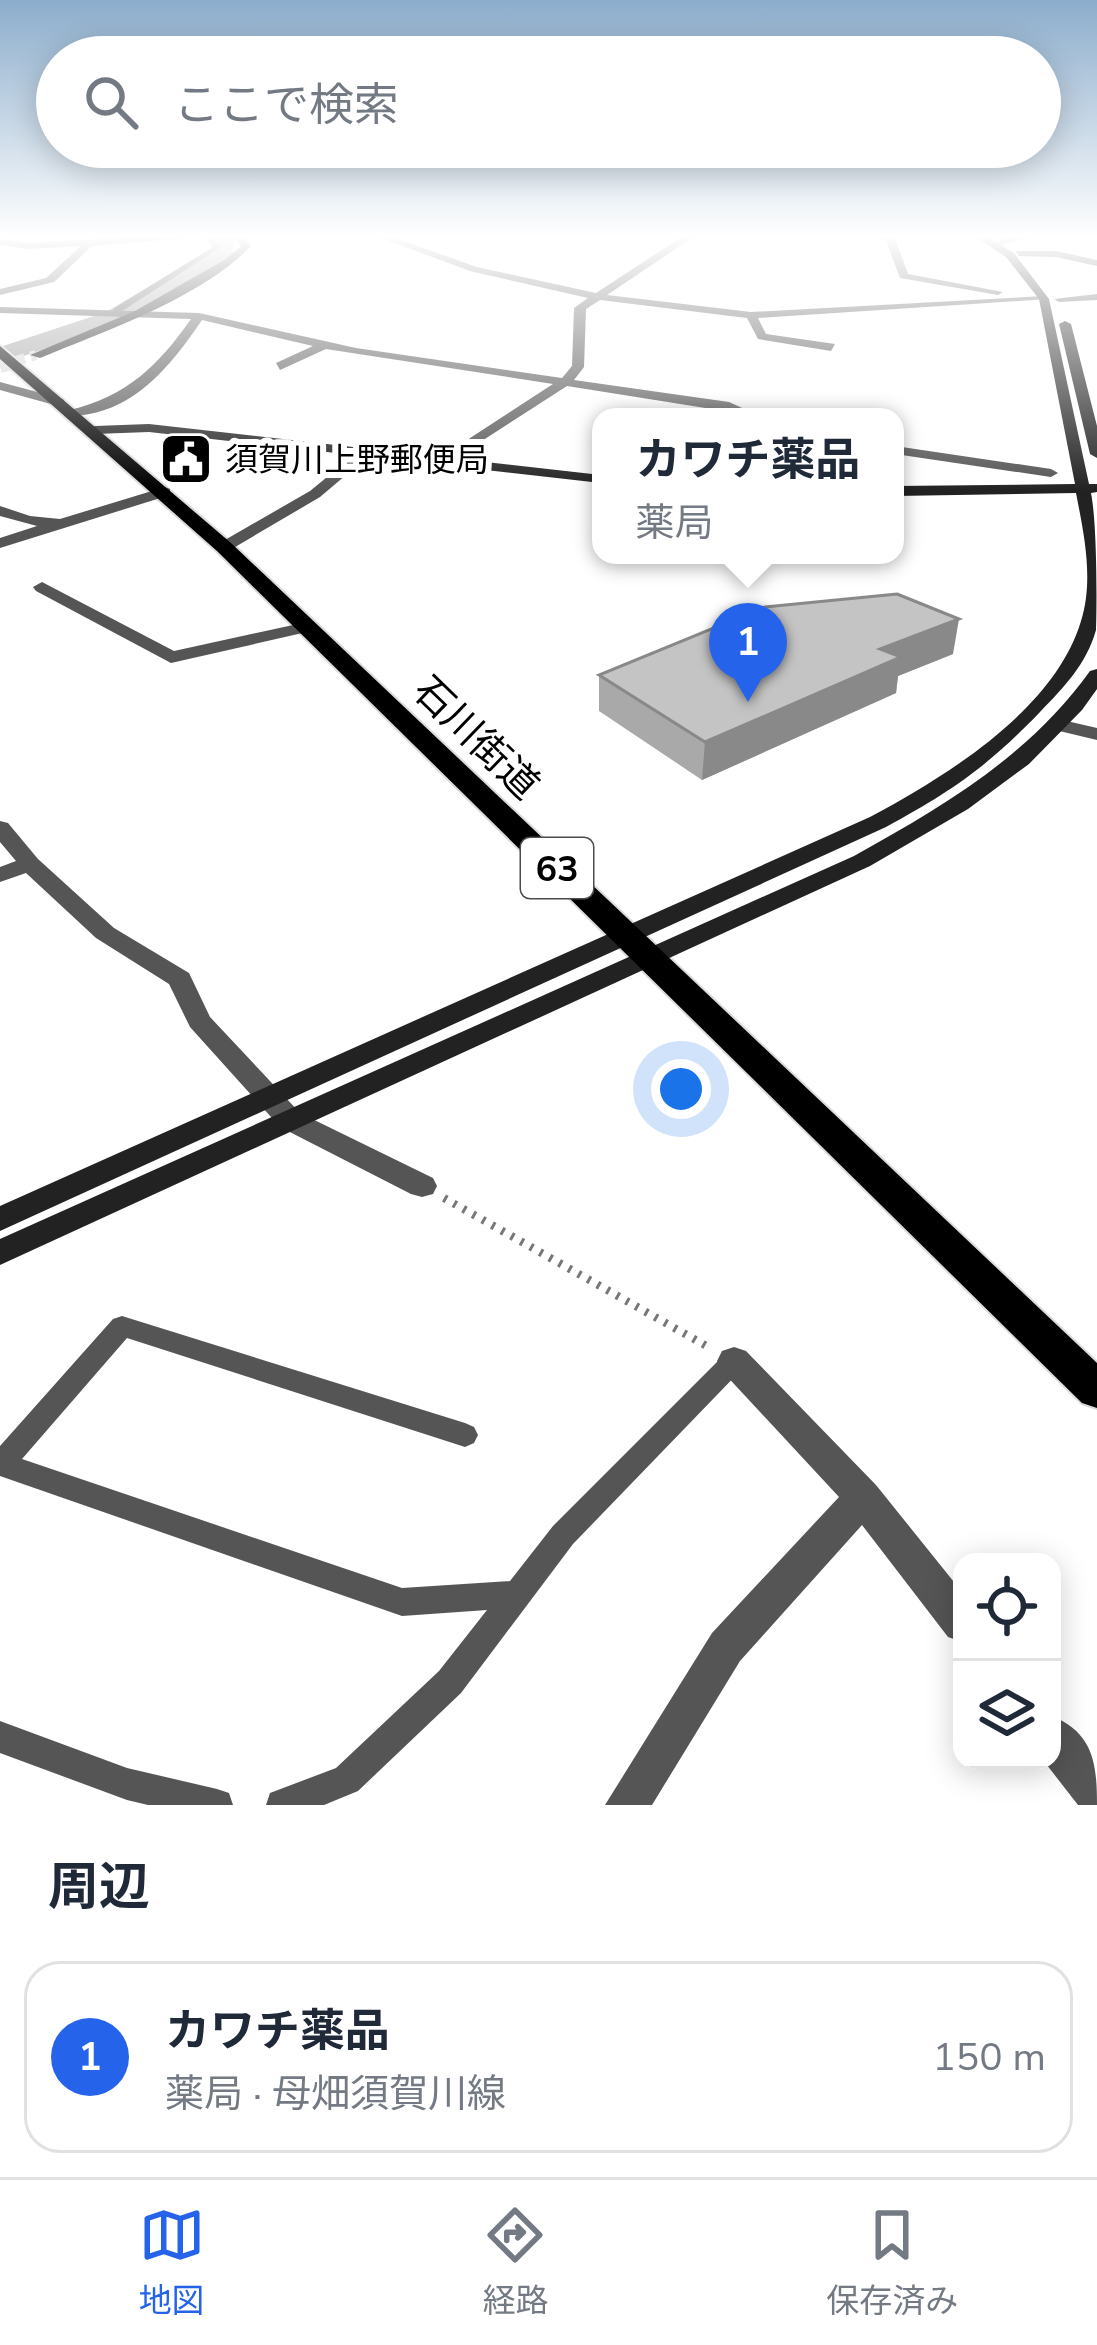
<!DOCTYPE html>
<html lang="ja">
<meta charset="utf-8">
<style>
body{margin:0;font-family:"Nunito Sans","Noto Sans JP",sans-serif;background:#f6f6f7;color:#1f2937}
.controls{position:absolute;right:36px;bottom:36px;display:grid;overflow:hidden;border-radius:24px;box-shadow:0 6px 30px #0003}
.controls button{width:108px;height:108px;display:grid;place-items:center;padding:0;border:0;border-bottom:3px solid #e0e1e3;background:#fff;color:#1f2937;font:60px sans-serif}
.you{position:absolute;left:681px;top:1089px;width:42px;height:42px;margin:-30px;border:9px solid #fff;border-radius:50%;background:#1a73e8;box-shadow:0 0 0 18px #1a73e833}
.badge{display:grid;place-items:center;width:78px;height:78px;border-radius:50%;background:#2563eb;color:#fff;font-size:39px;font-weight:700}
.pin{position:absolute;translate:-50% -99px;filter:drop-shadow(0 3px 6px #0008)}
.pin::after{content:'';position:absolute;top:63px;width:42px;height:36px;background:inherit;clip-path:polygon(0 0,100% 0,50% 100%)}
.popup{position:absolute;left:592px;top:408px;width:312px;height:156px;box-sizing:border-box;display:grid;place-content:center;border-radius:24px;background:#fff;filter:drop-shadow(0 3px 9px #0005);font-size:39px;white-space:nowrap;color:#747a83}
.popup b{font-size:45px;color:#1f2937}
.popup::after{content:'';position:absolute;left:50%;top:100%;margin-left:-24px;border:24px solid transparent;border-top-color:#fff}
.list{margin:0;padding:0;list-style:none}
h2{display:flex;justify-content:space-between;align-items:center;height:156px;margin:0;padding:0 48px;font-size:51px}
h2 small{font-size:39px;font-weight:400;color:#747a83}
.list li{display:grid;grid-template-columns:78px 1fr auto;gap:36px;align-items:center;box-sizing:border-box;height:192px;margin:0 24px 24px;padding:0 24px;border:3px solid #e0e1e3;border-radius:36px}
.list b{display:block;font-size:45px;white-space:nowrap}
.list p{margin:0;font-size:39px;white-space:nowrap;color:#747a83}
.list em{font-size:39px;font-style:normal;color:#747a83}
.icon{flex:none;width:66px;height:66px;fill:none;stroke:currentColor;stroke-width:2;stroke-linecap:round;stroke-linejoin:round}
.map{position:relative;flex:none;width:1097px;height:1805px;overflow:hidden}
.search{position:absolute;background:#fff;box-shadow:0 6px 30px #0003;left:36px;right:36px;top:36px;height:132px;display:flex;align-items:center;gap:30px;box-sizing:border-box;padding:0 42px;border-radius:66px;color:#747a83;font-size:45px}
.sheet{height:372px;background:#fff}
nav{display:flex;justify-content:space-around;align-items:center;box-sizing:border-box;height:168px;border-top:3px solid #e0e1e3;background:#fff;font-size:33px;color:#747a83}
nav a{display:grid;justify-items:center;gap:6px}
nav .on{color:#2563eb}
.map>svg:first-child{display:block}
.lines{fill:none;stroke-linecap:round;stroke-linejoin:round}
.river{fill:#a3a3a3;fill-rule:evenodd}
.secondary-tunnel-far1{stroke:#d9d9d9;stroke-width:10;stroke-dasharray:10 6;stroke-linecap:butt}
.secondary-tunnel{stroke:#d9d9d9;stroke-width:14;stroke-dasharray:14 8;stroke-linecap:butt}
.primary-casing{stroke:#dbdbdb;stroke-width:4}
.path{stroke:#777;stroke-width:8;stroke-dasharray:3 8;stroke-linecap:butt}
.lane{fill:#555;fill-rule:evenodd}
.street{fill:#555;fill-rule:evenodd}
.secondary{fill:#222;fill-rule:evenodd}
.primary{fill:#000;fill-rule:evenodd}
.wall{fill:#a9a9a9}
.shaded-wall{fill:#898989}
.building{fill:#c4c4c4;stroke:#898989;stroke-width:3}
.labels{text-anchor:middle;stroke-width:12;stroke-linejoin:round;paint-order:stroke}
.far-poi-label{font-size:33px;fill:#000;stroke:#fff;text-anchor:start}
.shield{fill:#fff;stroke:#4c4c4c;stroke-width:3}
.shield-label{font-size:36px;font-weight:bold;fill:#000}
.street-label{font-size:39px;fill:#000;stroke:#fff}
</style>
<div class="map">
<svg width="1097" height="1805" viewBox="0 0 1097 1805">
<rect width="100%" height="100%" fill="#fff"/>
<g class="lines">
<path class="river" d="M212,238H234L232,256L124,322L0,364V347L106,312L213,248Z"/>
<path class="secondary-tunnel-far1" d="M0,366L36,355"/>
<path class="secondary-tunnel" d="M0,366L8,364"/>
<g class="primary-casing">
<path id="primary" d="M0,346L231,543L1097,1363V1408L1082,1403L217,551L0,359Z"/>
</g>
<path class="path" d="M444,1198L710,1348"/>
<path class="lane" d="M206,238H213L221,247L119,313H113V309L213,247Z
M122,1316L465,1423L474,1427L478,1435L474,1443L465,1447L127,1338L22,1459L402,1588L510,1581L553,1526L725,1354L734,1350L743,1354L747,1361L743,1368L573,1544L461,1693L358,1791L324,1805H266L270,1793L336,1768L439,1671L487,1610L402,1616L0,1476V1446L113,1319Z
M0,1721L127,1768L217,1789L229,1793L233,1805H148L127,1800L0,1753Z"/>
<path class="street" d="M121,238H188L92,246L54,282L0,295V289L46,278L81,246L27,249L0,245V239L27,243Z
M381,238H395L477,267L596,293L680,238H692L607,295L751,312L1044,296L1049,299L758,318L766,334L835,344L831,351L758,339L747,318L600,300L586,309L584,367L574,380L729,402L762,417L567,386L443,466L438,465V459L553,384L326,349L280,370L276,363L313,346L202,320C170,367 132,415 70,416V410C127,396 158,366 191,319L0,313V307L199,313L356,348L562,378L572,366L574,308L588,298L470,271Z
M885,238H895L908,274L1003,292L998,295L900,278Z
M1006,238H1029L1001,245L996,242Z
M1097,294V300L1059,302L1054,299Z
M0,382L63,399L65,402L58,406L0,390Z
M895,446L1051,469L1058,473L1051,477L895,454Z
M360,450L372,453L320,497L230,550H218V544L310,491Z
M165,487L170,489V495L0,548V538L37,526L0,516V506L30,516L60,519Z
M42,582L174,651L307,622L316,627L307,632L171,663L36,591L33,587Z
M1058,719L1097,728V740L1051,729V721Z
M0,821L8,823L38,859L114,928L189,973L210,1017L300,1113L433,1178L437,1186L433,1194L422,1197L411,1194L280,1127L190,1027L169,984L96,938L26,873L0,882V867L16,861L0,842Z
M734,1347L746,1351L876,1485L962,1592V1642L948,1637L862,1525L740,1661L652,1805H605L712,1633L839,1497L722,1371L717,1361L722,1351Z
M1052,1716C1094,1733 1097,1765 1097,1805H1078L1043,1760H1052Z"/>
<path class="secondary" d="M235,238H245L251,246C203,297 105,331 40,358L30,355L135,311L226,259L241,246Z
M977,238H989L1014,253L1049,299L1089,484H1097V492L1091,493C1097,523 1097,601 1096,630C1086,665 1064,687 1040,712C987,767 952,791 886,827L0,1231V1206L870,817C947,776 1055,709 1081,621C1094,580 1084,534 1076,493L895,496V486L1075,484L1039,299L1006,257Z
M1015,251H1056L1097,260V266L1056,257L1019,256Z
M1065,321L1071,324L1097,426V458L1090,454L1059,324Z
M149,424L601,475V483L149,432L95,434L88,430L95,426Z
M1097,669V689L1082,710L1029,764L968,809L870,866L0,1265V1239L854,856C944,806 1029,756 1090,671Z"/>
<use href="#primary" class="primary"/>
</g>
<path class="wall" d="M953,654L898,676L896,693L702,780L599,711V675Z"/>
<path class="shaded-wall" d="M959,619L953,654L898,676L896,693L702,780L705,742L880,649Z"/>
<path class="building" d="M897,594L959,619L880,649L901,657L705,742L599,675L765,607Z"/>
<linearGradient id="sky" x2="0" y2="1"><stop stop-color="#8cadcc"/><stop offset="0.48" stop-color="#fff"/><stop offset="1" stop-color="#fff" stop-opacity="0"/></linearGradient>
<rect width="1097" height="491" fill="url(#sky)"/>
<defs>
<g id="civic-square" transform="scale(2.7)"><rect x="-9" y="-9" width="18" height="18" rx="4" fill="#000" stroke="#fff"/><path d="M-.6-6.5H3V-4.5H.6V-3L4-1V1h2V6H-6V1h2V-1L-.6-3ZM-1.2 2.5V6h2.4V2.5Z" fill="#fff"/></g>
</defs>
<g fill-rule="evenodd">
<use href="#civic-square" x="186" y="459"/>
</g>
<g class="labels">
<g class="far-poi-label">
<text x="225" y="471">須賀川上野郵便局</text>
</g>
<rect class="shield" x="521" y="838" width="72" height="60" rx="9"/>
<g class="shield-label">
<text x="557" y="881">63</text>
</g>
<g class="street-label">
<text transform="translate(477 737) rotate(44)" y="14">石川街道</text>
</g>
</g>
</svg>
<div class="controls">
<button><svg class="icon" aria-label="locate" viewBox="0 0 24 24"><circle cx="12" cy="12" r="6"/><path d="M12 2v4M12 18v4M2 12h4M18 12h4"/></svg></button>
<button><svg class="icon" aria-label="layers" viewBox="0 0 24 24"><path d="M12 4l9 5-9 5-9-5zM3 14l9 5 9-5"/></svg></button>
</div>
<div class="you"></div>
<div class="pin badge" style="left:748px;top:702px">1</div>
<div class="popup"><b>カワチ薬品</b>薬局</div>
<div class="search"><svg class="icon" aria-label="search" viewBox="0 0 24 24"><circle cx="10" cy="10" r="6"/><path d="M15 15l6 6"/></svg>ここで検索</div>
</div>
<section class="sheet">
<h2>周辺<small></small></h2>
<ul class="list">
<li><span class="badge">1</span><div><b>カワチ薬品</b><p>薬局 · 母畑須賀川線</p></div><em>150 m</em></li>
</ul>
</section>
<nav>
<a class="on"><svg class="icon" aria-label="map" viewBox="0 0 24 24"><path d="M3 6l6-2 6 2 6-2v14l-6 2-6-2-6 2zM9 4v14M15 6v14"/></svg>地図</a>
<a><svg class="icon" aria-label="directions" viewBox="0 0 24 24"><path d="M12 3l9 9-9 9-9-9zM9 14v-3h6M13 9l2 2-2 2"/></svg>経路</a>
<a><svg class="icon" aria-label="saved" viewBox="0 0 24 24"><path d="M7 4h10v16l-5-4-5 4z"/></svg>保存済み</a>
</nav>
